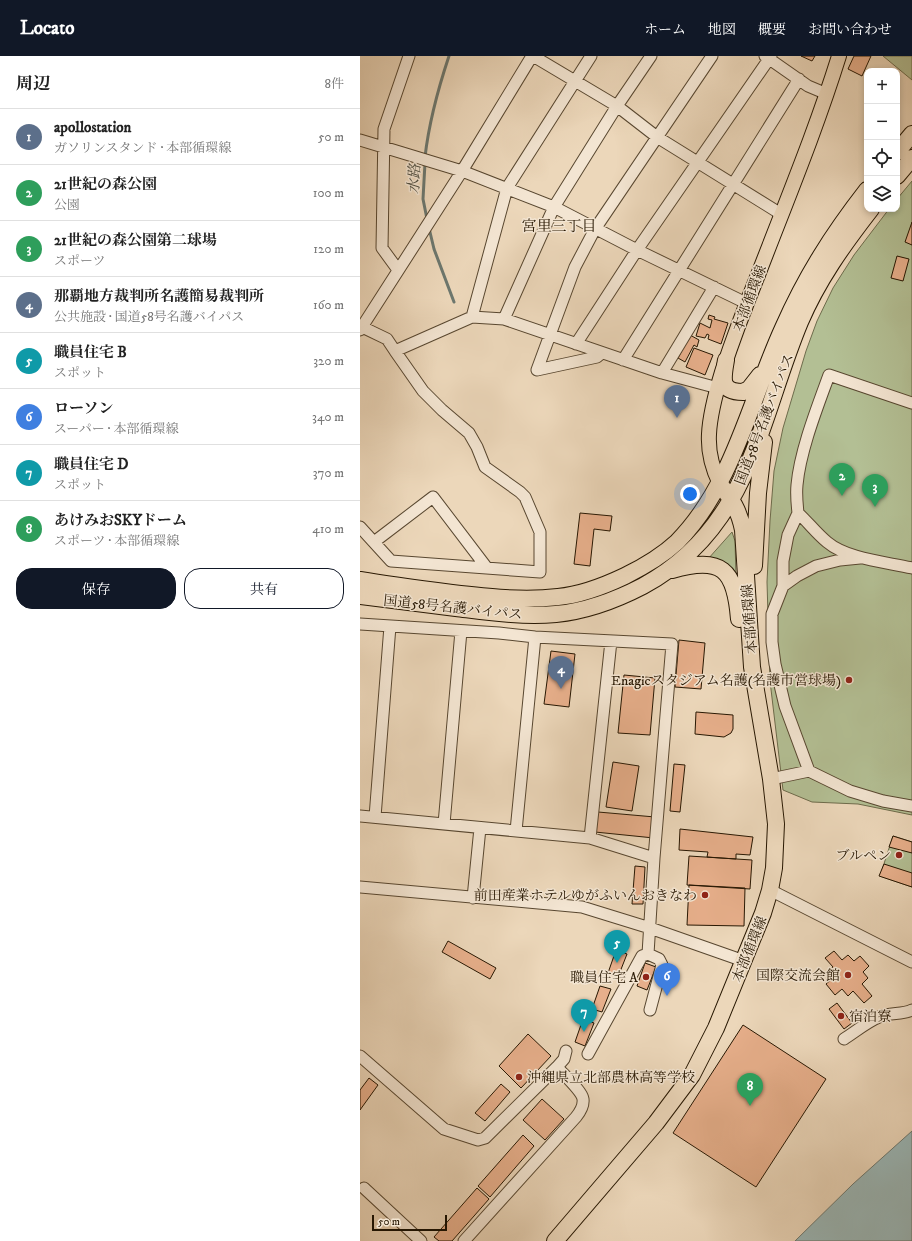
<!DOCTYPE html>
<html lang="ja">
<meta charset="utf-8">
<style>
body{margin:0;font-family:"IM FELL DW Pica","Noto Serif JP",serif;background:#f6f6f6;color:#222}
.controls{position:absolute;right:12px;top:12px;display:grid;overflow:hidden;border-radius:8px;box-shadow:0 2px 6px #0003}
.controls button{width:36px;height:36px;display:grid;place-items:center;padding:0;border:0;border-bottom:1px solid #e0e0e0;background:#fff;color:#222;font:20px sans-serif}
.scale{position:absolute;left:12px;bottom:10px;width:75px;box-sizing:border-box;padding-left:4px;border:2px solid #271702;border-top:0;font-size:11px;line-height:14px;white-space:nowrap;color:#271702;-webkit-text-stroke:3px #f3e5d2;paint-order:stroke}
.you{position:absolute;left:330px;top:438px;width:14px;height:14px;margin:-10px;border:3px solid #fff;border-radius:50%;background:#1a73e8;box-shadow:0 0 0 6px #1a73e833}
.badge{display:grid;place-items:center;width:26px;height:26px;border-radius:50%;background:#111827;color:#fff;font-size:13px;font-weight:700}
.pin{position:absolute;translate:-50% -33px;filter:drop-shadow(0 1px 2px #0008)}
.pin::after{content:'';position:absolute;top:21px;width:14px;height:12px;background:inherit;clip-path:polygon(0 0,100% 0,50% 100%)}
.list{margin:0;padding:0;list-style:none}
h2{display:flex;justify-content:space-between;align-items:center;height:52px;margin:0;padding:0 16px;font-size:17px}
h2 small{font-size:13px;font-weight:400;color:#767676}
.list li{display:grid;grid-template-columns:26px 1fr auto;gap:12px;align-items:center;box-sizing:border-box;height:56px;padding:0 16px;border-top:1px solid #e0e0e0}
.list b{display:block;font-size:15px;white-space:nowrap}
.list p{margin:0;font-size:13px;white-space:nowrap;color:#767676}
.list em{font-size:13px;font-style:normal;color:#767676}
.actions{display:flex;gap:8px;padding:12px 16px}
.actions a{flex:1;padding:9px 0;border:1px solid #111827;border-radius:16px;text-align:center;font-size:14px;color:#111827}
.actions .main{background:#111827;color:#fff}
.icon{flex:none;width:22px;height:22px;fill:none;stroke:currentColor;stroke-width:2;stroke-linecap:round;stroke-linejoin:round}
.map{position:relative;flex:none;width:552px;height:1185px;overflow:hidden}
header{display:flex;align-items:center;gap:24px;box-sizing:border-box;height:56px;padding:0 20px;background:#111827;color:#fff}
header strong{font-size:19px}
nav{display:flex;gap:22px;margin-inline-start:auto;font-size:14px}
main{display:flex}
aside{flex:1;background:#fff}
.map>svg:first-child{display:block}
.green{fill:#b3bf94;stroke:#6d6b4b}
.water{fill:#9bb8b8;stroke:#6d786f}
.lines{fill:none;stroke-linecap:round;stroke-linejoin:round}
.stream{stroke:#6d786f;stroke-width:3}
.building{fill:#e7af8b;stroke:#271702}
.minor-casing{stroke:#584730;stroke-width:13}
.major-casing{stroke:#271702;stroke-width:16}
.highway-casing{stroke:#271702;stroke-width:18}
.minor{stroke:#f3e5d2;stroke-width:11}
.major{stroke:#ecd7ba;stroke-width:14}
.highway{stroke:#ecd7ba;stroke-width:16}
.poi-dot{fill:#8f2418;stroke:#f3e5d2;stroke-width:1.5}
.labels{text-anchor:middle;stroke-width:3;stroke-linejoin:round;paint-order:stroke}
.street-label{font-size:14px;fill:#271702;stroke:#f3e5d2}
.poi-label{font-size:14px;fill:#271702;stroke:#f3e5d2;text-anchor:end}
.water-label{font-size:15px;font-style:italic;fill:#504f42;stroke:#f3e5d2}
.neighbourhood-label{font-size:15px;fill:#271702;stroke:#f3e5d2}
</style>
<header>
<strong>Locato</strong>
<nav><a>ホーム</a><a>地図</a><a>概要</a><a>お問い合わせ</a></nav>
</header>
<main>
<aside>
<h2>周辺<small>8件</small></h2>
<ul class="list">
<li><span class="badge" style="background:#5c6f8a">1</span><div><b>apollostation</b><p>ガソリンスタンド · 本部循環線</p></div><em>50 m</em></li>
<li><span class="badge" style="background:#2e9e5b">2</span><div><b>21世紀の森公園</b><p>公園</p></div><em>100 m</em></li>
<li><span class="badge" style="background:#2e9e5b">3</span><div><b>21世紀の森公園第二球場</b><p>スポーツ</p></div><em>120 m</em></li>
<li><span class="badge" style="background:#5c6f8a">4</span><div><b>那覇地方裁判所名護簡易裁判所</b><p>公共施設 · 国道58号名護バイパス</p></div><em>160 m</em></li>
<li><span class="badge" style="background:#0f9aa8">5</span><div><b>職員住宅 B</b><p>スポット</p></div><em>320 m</em></li>
<li><span class="badge" style="background:#3f7fe0">6</span><div><b>ローソン</b><p>スーパー · 本部循環線</p></div><em>340 m</em></li>
<li><span class="badge" style="background:#0f9aa8">7</span><div><b>職員住宅 D</b><p>スポット</p></div><em>370 m</em></li>
<li><span class="badge" style="background:#2e9e5b">8</span><div><b>あけみおSKYドーム</b><p>スポーツ · 本部循環線</p></div><em>410 m</em></li>
</ul>
<div class="actions"><a class="main">保存</a><a>共有</a></div>
</aside>
<div class="map">
<svg width="552" height="1185" viewBox="0 0 552 1185">
<rect width="100%" height="100%" fill="#ecd7ba"/>
<filter id="stains"><feTurbulence type="fractalNoise" baseFrequency=".005" numOctaves="4"/><feColorMatrix values="0 0 0 0 .2 0 0 0 0 .09 0 0 0 0 .02 0 0 0 .5 -.17"/></filter>
<radialGradient id="worn" r=".72"><stop offset=".6" stop-color="#630" stop-opacity="0"/><stop offset="1" stop-color="#630" stop-opacity=".3"/></radialGradient>
<path class="green" d="M523,0H552V24Z
M552,125V759L498,748L452,746L423,734L410,625L407,526L410,465L414,415L423,372L446,295L457,265L473,232L494,199L529,153H537V143Z
M372,476L375,485L376,521L348,503Z
M533,780L552,786V831L520,820Z"/>
<path class="water" d="M552,1075V1185H435L493,1128Z"/>
<g class="lines">
<path class="stream" d="M65,101C69,66 78,33 89,0
M65,107L63,143L67,163
M69,172L74,193L94,246"/>
</g>
<path class="building" d="M441,0H455L452,5Z
M494,0H511L502,20L488,13Z
M552,166V189L545,186Z
M537,200L549,203L543,225L531,222Z
M349,259L355,261L354,263L368,267L361,288L348,283L349,279L347,278L345,282L336,280L340,267L350,272L352,264L348,263Z
M330,279L339,284L337,291L334,289L325,306L318,302Z
M334,292L353,299L345,319L326,311Z
M220,457L252,460L250,475L234,473L230,510L214,508Z
M319,584L345,587L341,633L315,631Z
M191,595L215,598L209,651L184,648Z
M264,619L295,622L290,679L258,677Z
M336,656L373,659V673L371,677L364,681L335,678Z
M253,706L279,710L272,755L246,751Z
M314,708L325,709L320,756L310,755Z
M238,756L295,761L294,782L235,776Z
M320,773L393,781L390,799L376,798V803L347,801L348,796L319,794Z
M533,780L552,786V797L529,791Z
M329,800L392,804L390,833L327,829Z
M524,808L552,817V831L519,820Z
M275,810L285,811L283,848H272Z
M329,829L385,832L384,870L327,869Z
M88,885L136,912L130,923L82,896Z
M256,894L267,898L258,921L248,917Z
M474,895L482,904L488,899L494,905L500,900L509,910L503,916L508,922L502,928L512,940L504,947L493,935L488,940L482,933L475,939L466,928L473,922L467,916L473,911L465,902Z
M285,907L296,911L287,934L277,930Z
M240,930L251,933L242,956L232,953Z
M477,947L492,967L484,973L469,953Z
M223,963L234,967L225,990L215,986Z
M383,969L466,1023L396,1131L313,1077Z
M168,978L191,1000L161,1032L139,1010Z
M9,1022L18,1029L0,1054V1034Z
M141,1028L150,1036L125,1065L115,1057Z
M182,1043L204,1063L185,1084L163,1064Z
M163,1079L174,1090L130,1141L118,1130Z
M117,1132L129,1143L92,1185H79L74,1181Z"/>
<g class="lines">
<g class="minor-casing">
<path id="minor" d="M173,0L257,50L297,81L421,158
M405,0L448,30L467,38
M0,84L102,115L194,151L277,194L386,247
M38,214L22,192L24,73L49,0
M112,261L147,132L231,0
M144,263L194,151L257,50L291,0
M0,270L27,283L35,295L112,261L144,263L302,317L358,332
M0,274L102,115L172,0
M216,288L277,194L411,0
M242,297L237,301L177,314L215,211L235,173L352,0
M263,304L439,23
M302,317L354,231
M552,347L469,319C457,352 440,395 437,429C436,439 437,448 438,457C448,466 456,477 467,486C487,503 526,506 552,512
M0,471L31,505L180,516V476L165,441L160,436L125,411L117,391L109,377L82,354L63,335L35,295
M14,486L73,441L127,512
M423,530V505L428,479L438,457
M0,568L139,577L175,581L312,588L294,802L288,898
M449,715L425,650L415,608L412,586V558L423,530L437,520L456,510L480,504L500,502
M411,723L449,715L490,735L523,745L552,750
M0,760L230,782L294,802
M15,761L30,570
M84,768L101,575
M156,775L175,581
M230,782L251,585
M0,831L222,851L290,872L384,905
M410,834L552,906
M113,842L120,772
M484,983C495,976 507,966 519,961C530,956 542,959 552,954
M228,998L282,900L288,898L299,903L302,909L290,954
M0,1000L84,1073L118,1084L125,1082L197,1011L204,1003L206,995
M4,1132L61,1185
M104,1185L216,1061C220,1056 224,1050 223,1043C222,1035 203,1018 197,1011"/>
</g>
<g class="major-casing">
<path id="major" d="M360,428C352,412 348,395 349,378C350,357 356,336 362,316C373,283 385,251 398,219C426,146 456,74 479,0"/>
</g>
<g class="highway-casing">
<path id="highway" d="M537,96L552,78
M537,120L552,102
M366,304C363,322 359,336 383,336L389,333L400,319
M394,510L398,437L404,386
M312,514C362,500 375,513 379,563
M0,524C30,529 61,533 92,537C127,541 163,545 198,541C221,539 244,530 265,520C283,511 302,500 317,486C374,428 390,344 423,272C446,220 472,179 507,134
M0,540C32,544 64,548 96,552C129,556 162,561 196,558C227,555 256,544 283,530C390,472 398,367 440,266C458,224 483,189 511,153
M195,1185L296,1067L332,1019L356,972L403,857L410,834L414,812L416,768L411,723L392,611L383,474C379,454 372,444 360,428"/>
</g>
<use href="#minor" class="minor"/>
<use href="#major" class="major"/>
<use href="#highway" class="highway"/>
</g>
<g class="poi-dot">
<circle cx="489" cy="624" r="4"/>
<circle cx="539" cy="799" r="4"/>
<circle cx="345" cy="839" r="4"/>
<circle cx="488" cy="919" r="4"/>
<circle cx="286" cy="921" r="4"/>
<circle cx="481" cy="960" r="4"/>
<circle cx="159" cy="1021" r="4"/>
</g>
<g class="labels">
<g class="street-label">
<text transform="translate(389 242) rotate(-69)" y="5">本部循環線</text>
<text transform="translate(404 363) rotate(-69)" y="5">国道58号名護バイパス</text>
<text transform="translate(93 551) rotate(6)" y="5">国道58号名護バイパス</text>
<text transform="translate(389 563) rotate(-94)" y="5">本部循環線</text>
<text transform="translate(389 893) rotate(-68)" y="5">本部循環線</text>
</g>
<g class="poi-label">
<text x="481" y="629">Enagicスタジアム名護(名護市営球場)</text>
<text x="531" y="804">ブルペン</text>
<text x="337" y="844">前田産業ホテルゆがふいんおきなわ</text>
<text x="480" y="924">国際交流会館</text>
<text x="278" y="926">職員住宅 A</text>
<text x="489" y="965" text-anchor="start">宿泊寮</text>
<text x="167" y="1026" text-anchor="start">沖縄県立北部農林高等学校</text>
</g>
<g class="water-label">
<text transform="translate(54 123) rotate(-87)" y="5">水路</text>
</g>
<g class="neighbourhood-label">
<text x="199" y="175">宮里三丁目</text>
</g>
</g>
<rect width="100%" height="100%" filter="url(#stains)"/>
<rect width="100%" height="100%" fill="url(#worn)"/>
</svg>
<div class="controls">
<button>+</button>
<button>−</button>
<button><svg class="icon" aria-label="locate" viewBox="0 0 24 24"><circle cx="12" cy="12" r="6"/><path d="M12 2v4M12 18v4M2 12h4M18 12h4"/></svg></button>
<button><svg class="icon" aria-label="layers" viewBox="0 0 24 24"><path d="M12 4l9 5-9 5-9-5zM3 14l9 5 9-5"/></svg></button>
</div>
<div class="scale">50 m</div>
<div class="you"></div>
<div class="pin badge" style="left:317px;top:362px;background:#5c6f8a">1</div>
<div class="pin badge" style="left:482px;top:440px;background:#2e9e5b">2</div>
<div class="pin badge" style="left:515px;top:451px;background:#2e9e5b">3</div>
<div class="pin badge" style="left:201px;top:633px;background:#5c6f8a">4</div>
<div class="pin badge" style="left:257px;top:907px;background:#0f9aa8">5</div>
<div class="pin badge" style="left:307px;top:940px;background:#3f7fe0">6</div>
<div class="pin badge" style="left:224px;top:976px;background:#0f9aa8">7</div>
<div class="pin badge" style="left:390px;top:1050px;background:#2e9e5b">8</div>
</div>
</main>
